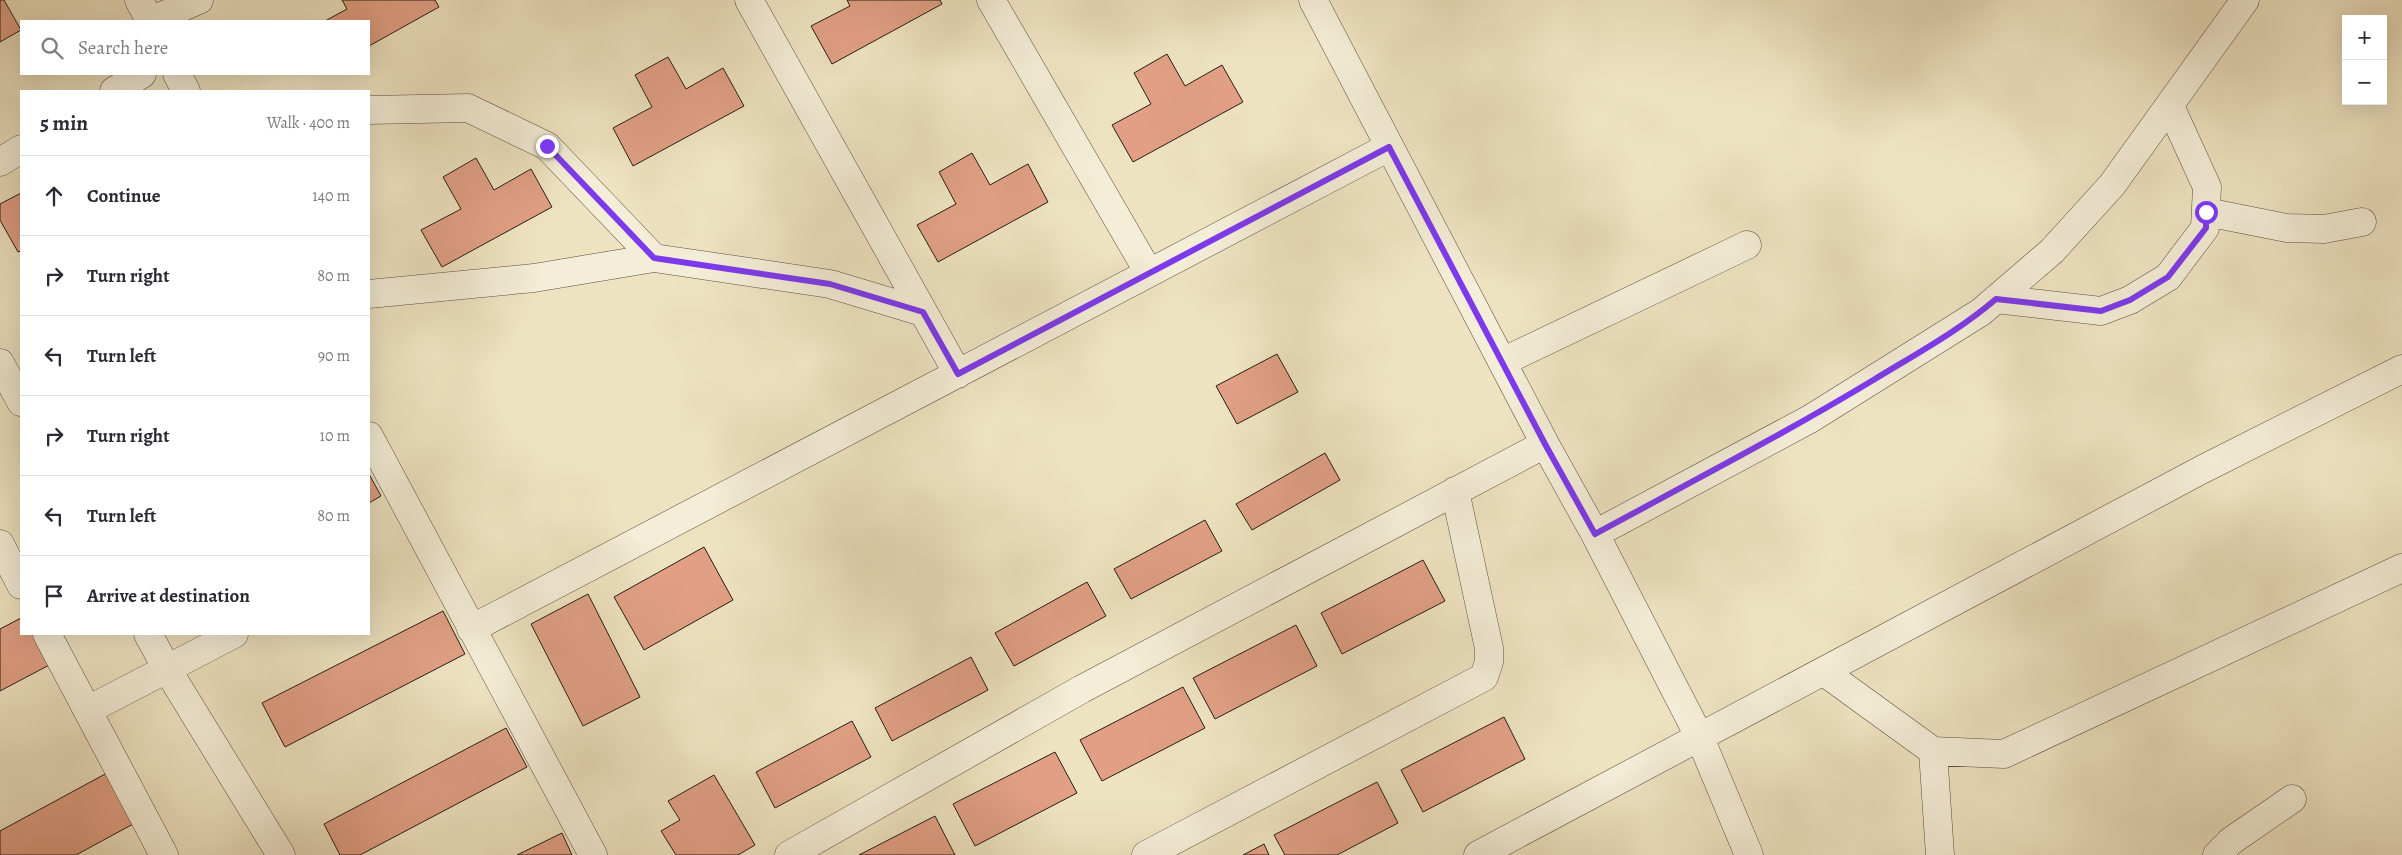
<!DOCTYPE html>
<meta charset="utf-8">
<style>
body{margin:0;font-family:Alegreya,serif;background:#f7f7f7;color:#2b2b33}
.controls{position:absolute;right:15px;top:15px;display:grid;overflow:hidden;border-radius:0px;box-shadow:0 5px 20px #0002}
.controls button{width:45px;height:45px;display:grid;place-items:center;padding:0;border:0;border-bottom:1px solid #e1e1e2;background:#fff;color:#2b2b33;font:25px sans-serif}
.stop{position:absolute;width:15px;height:15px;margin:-11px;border:4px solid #7c3aed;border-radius:50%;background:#fff}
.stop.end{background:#7c3aed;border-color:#fff;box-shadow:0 1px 5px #0008}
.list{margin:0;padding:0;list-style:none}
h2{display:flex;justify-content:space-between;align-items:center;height:65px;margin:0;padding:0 20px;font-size:21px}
h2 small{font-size:16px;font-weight:400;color:#7c7c81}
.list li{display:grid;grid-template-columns:32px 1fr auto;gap:15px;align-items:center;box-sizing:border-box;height:80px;padding:0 20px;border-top:1px solid #e1e1e2}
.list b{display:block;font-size:19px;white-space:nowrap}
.list em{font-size:16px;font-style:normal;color:#7c7c81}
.icon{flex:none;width:28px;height:28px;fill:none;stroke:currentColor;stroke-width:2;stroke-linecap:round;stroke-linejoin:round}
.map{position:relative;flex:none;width:2402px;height:855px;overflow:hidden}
.search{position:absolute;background:#fff;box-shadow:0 5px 20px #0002;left:20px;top:20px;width:350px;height:55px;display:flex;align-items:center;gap:12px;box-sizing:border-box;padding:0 18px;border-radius:0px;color:#7c7c81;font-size:19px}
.panel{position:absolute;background:#fff;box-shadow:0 5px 20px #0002;left:20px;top:90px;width:350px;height:545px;border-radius:0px}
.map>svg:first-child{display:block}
.building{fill:#e1a085;stroke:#271d15}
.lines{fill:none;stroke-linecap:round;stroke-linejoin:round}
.minor-casing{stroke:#594e40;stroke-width:29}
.minor{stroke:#f4edd7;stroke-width:28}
.route{stroke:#7c3aed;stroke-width:6}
</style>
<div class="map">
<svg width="2402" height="855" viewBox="0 0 2402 855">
<rect width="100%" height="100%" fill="#eee3c1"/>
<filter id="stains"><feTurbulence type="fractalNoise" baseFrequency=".004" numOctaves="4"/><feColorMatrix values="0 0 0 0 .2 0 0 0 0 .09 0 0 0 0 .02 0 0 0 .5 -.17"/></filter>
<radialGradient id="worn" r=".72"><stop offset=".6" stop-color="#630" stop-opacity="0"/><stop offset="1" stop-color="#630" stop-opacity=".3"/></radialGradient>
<path class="building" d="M0,0H4L21,30L0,42Z
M342,0H435L439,7L369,46V21H325L347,9Z
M847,0H940L942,4L832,64L811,26L850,6Z
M1167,54L1185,86L1222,65L1243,102L1133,162L1112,125L1151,104L1134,73Z
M668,57L686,89L723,68L744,106L633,166L613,128L652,107L635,75Z
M972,153L990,185L1028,164L1048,202L938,262L917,225L956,204L939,172Z
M476,158L494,190L531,169L552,207L442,267L421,230L461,209L443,177Z
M21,193V251L18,252L0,220V204Z
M1277,354L1298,392L1237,424L1216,386Z
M1325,453L1340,480L1252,530L1236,504Z
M369,474L381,496L369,503Z
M1205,520L1222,551L1131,599L1114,569Z
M704,547L733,600L644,650L614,597Z
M1423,560L1445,601L1342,654L1321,613Z
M1087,582L1106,616L1014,666L995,633Z
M588,594L640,697L583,726L531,624Z
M443,611L465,654L285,747L262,703Z
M21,618V634H40L55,662L0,691V629Z
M1296,625L1317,666L1215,719L1193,678Z
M971,657L988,690L892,741L875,708Z
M1183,687L1205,728L1102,781L1080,740Z
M1504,717L1525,759L1423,812L1401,770Z
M852,721L871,757L775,808L756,772Z
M506,728L527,767L360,855H340L324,824Z
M1055,752L1077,793L975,846L953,804Z
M107,773L135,823L76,855H0V831Z
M714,775L755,845L738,855H676L661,831L680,820L668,801Z
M1377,782L1398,823L1337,855H1285L1274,835Z
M935,816L955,855H859Z
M562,833L572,855H517Z
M1264,844L1269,855H1243Z"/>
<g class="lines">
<g class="minor-casing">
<path id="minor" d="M139,0L150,21
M749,0L958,374
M991,0L1149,273
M1313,0L1545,444L1595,534L1700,738L1749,855
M150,21L199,0
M177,74L186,91
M114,91L142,74
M369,110L468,108L547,146L654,258
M0,162L21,149
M2206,212L2287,228L2324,229L2362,222
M369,294L534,278L654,258L830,284L923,312
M1996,299L2101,311L2130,300L2168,277L2205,228L2207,187L2170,106
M1502,362L1747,245
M0,363L21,402
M369,436L593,855
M1595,534L1810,419L1981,312L2052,251L2112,185L2245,0
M0,544L21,585
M471,629L1389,147
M47,634L164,855
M148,634L167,669L281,855
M1824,672L1933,751L2004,754L2402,568
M88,710L234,634
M1933,751L1940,855
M789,855L1082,689L1545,444
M1146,855L1484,677L1489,662V648L1455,491
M1478,855L2203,469L2402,369
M2217,855L2231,841L2292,799"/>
</g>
<use href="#minor" class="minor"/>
</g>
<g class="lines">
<path class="route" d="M547,146L654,258L830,284L923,312L958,374L1389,147L1545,444L1595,534C1689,483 1784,434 1875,379C1916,354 1960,330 1996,299L2101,311L2130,300L2168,277L2206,228V212"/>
</g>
<rect width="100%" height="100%" filter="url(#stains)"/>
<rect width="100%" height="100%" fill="url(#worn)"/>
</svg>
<div class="controls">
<button>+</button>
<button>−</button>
</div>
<div class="stop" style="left:2206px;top:212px"></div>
<div class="stop end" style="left:547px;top:146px"></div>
<div class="search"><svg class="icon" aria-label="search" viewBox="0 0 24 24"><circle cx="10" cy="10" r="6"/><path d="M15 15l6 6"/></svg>Search here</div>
<section class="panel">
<h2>5 min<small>Walk · 400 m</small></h2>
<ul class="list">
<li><svg class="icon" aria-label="ahead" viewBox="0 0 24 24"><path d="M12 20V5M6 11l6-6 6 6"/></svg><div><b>Continue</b></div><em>140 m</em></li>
<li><svg class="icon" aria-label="right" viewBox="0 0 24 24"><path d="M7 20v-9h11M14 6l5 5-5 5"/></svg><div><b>Turn right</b></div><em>80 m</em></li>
<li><svg class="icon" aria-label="left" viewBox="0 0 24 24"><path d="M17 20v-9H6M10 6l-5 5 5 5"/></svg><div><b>Turn left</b></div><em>90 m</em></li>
<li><svg class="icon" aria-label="right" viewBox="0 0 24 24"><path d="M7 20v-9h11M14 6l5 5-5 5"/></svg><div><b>Turn right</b></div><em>10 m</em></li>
<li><svg class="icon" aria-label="left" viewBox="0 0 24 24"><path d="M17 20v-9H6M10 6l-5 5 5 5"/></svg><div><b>Turn left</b></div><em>80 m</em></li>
<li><svg class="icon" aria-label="arrive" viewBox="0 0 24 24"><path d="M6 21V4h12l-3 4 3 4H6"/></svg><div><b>Arrive at destination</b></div></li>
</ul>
</section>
</div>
